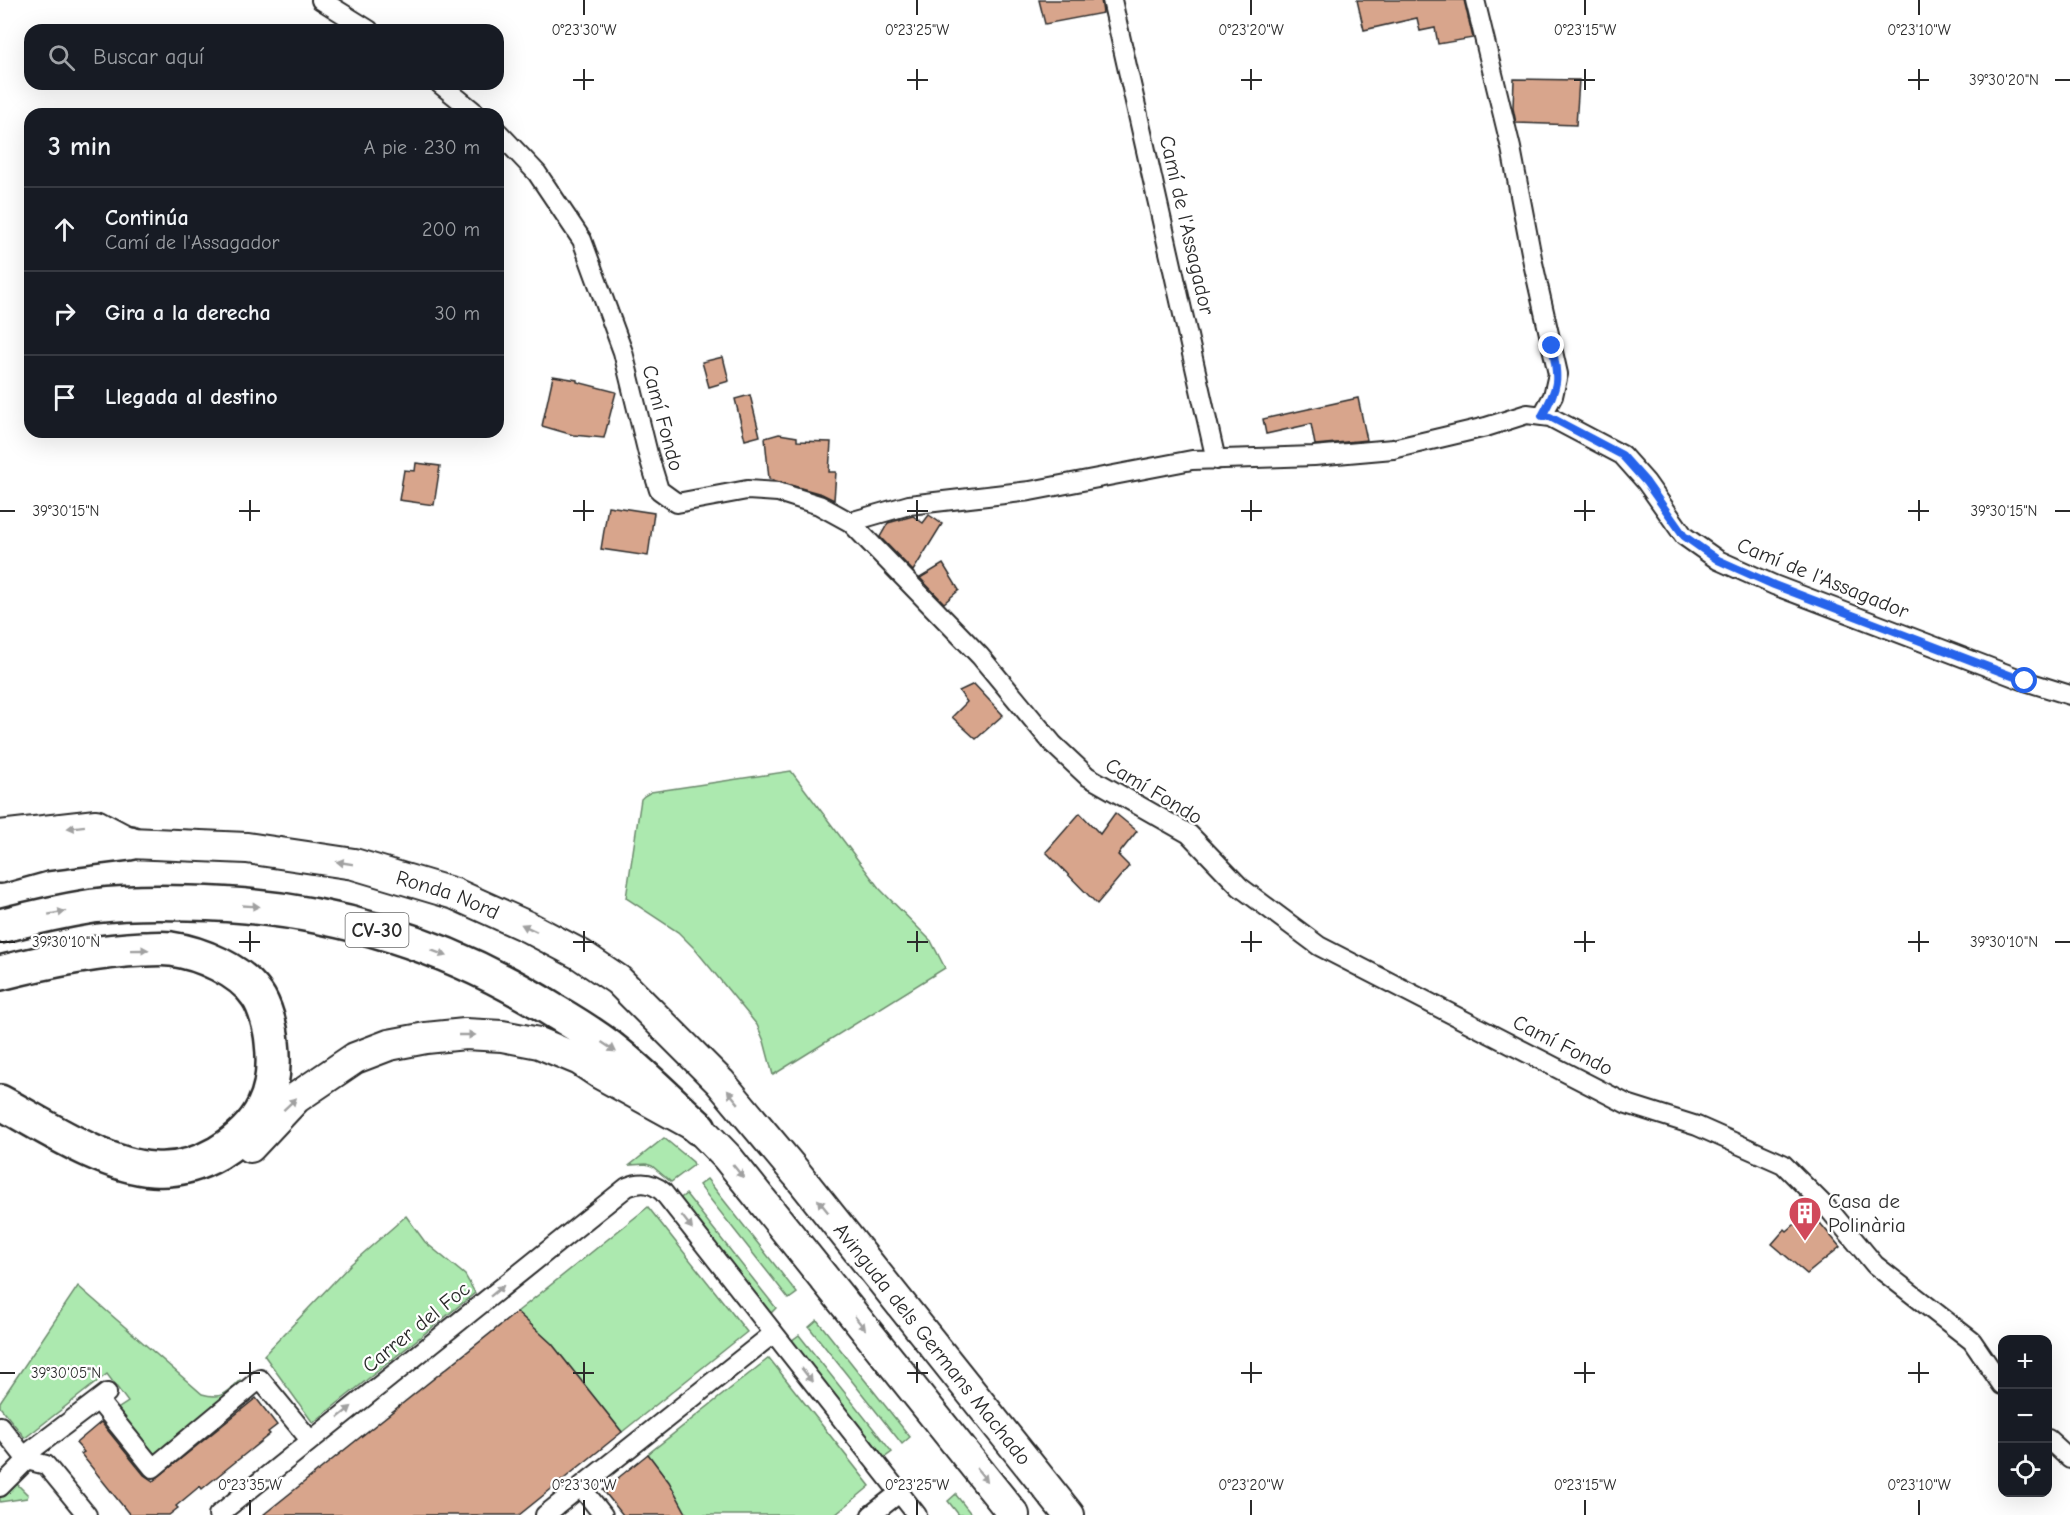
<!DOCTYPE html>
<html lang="es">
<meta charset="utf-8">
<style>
body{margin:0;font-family:"Comic Neue",sans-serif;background:#242831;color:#f1f3f6}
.controls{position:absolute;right:18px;bottom:18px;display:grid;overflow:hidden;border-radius:12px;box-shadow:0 6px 24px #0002}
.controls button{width:54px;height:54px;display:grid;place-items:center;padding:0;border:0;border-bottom:2px solid #363941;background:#171b24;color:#f1f3f6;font:30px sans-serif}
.stop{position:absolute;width:18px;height:18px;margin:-14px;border:4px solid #2563eb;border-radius:50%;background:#fff}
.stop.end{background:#2563eb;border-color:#fff;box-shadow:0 2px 6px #0008}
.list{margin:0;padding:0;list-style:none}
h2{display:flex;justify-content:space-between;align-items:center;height:78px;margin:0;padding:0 24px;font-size:26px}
h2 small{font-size:20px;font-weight:400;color:#9ea1a6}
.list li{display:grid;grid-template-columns:39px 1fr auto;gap:18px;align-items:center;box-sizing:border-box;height:84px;padding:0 24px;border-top:2px solid #363941}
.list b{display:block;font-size:22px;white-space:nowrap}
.list p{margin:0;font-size:20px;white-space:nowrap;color:#9ea1a6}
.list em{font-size:20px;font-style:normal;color:#9ea1a6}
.icon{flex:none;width:33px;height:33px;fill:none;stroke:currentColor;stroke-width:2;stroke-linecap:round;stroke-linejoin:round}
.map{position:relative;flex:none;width:2070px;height:1515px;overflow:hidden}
.search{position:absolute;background:#171b24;box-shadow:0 6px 24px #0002;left:24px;top:24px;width:480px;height:66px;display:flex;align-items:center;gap:15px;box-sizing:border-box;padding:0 21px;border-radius:18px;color:#9ea1a6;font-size:22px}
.panel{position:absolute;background:#171b24;box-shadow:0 6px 24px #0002;left:24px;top:108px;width:480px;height:330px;border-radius:18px}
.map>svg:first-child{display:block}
.green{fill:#ace9af;stroke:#6c8a6d;stroke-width:1.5}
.building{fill:#d8a58c;stroke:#2b2b2b;stroke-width:1.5}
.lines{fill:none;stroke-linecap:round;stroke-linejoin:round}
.street-casing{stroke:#2b2b2b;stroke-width:22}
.primary-casing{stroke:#2b2b2b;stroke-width:34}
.highway-casing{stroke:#2b2b2b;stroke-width:38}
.street{stroke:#fff;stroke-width:18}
.primary{stroke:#fff;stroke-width:30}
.highway{stroke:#fff;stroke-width:33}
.oneway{fill:#a0a0a0}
.route{stroke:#2563eb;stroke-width:8}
.ticks{fill:none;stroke:#2b2b2b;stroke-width:2}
.labels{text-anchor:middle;stroke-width:4.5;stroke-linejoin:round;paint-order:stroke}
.shield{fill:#fff;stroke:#6b6b6b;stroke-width:1.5}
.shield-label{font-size:20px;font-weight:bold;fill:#2b2b2b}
.street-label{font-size:21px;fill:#2b2b2b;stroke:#fff}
.poi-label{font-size:21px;fill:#2b2b2b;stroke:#fff;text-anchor:start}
.ticks-label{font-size:15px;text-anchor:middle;fill:#2b2b2b;stroke:#fff;stroke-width:4.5;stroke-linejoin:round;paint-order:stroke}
</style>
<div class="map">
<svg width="2070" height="1515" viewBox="0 0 2070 1515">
<rect width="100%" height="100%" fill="#fff"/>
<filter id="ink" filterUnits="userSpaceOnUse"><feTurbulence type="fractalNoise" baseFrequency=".0167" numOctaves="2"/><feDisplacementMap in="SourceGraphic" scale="12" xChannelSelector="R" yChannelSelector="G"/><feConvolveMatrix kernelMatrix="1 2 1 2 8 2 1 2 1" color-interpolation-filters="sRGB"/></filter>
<g filter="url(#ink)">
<path class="green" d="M791,771L879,888L931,941L945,968L773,1075L764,1041L757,1025L694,948L678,932L626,898L641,799L644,796L651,792Z
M664,1138L693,1162L694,1165L671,1182L652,1166L646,1164L630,1165Z
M707,1179L797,1293L789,1299L699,1185Z
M686,1194L776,1308L769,1315L678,1200Z
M648,1207L747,1332L622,1432L552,1344L517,1312Z
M406,1216L425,1242L465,1275L475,1293L313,1423L264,1355L351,1264Z
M78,1286L202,1394C222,1400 227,1393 240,1380L244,1387L153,1458L116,1410L128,1402L107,1374L25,1438L0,1407V1402Z
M817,1320L910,1437L902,1444L809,1327Z
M799,1335L892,1452L884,1458L791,1341Z
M769,1358L870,1486L835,1515H687L669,1482L648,1454Z
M14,1483H16L28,1495L27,1498L0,1502V1498Z
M956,1494V1495L972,1515H959L948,1501Z"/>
<path class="building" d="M1039,0H1101L1103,13L1045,24Z
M1357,0H1464L1473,38L1438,44L1435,28L1420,31L1417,18L1364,30Z
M1514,79L1579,80L1576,125L1516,123L1513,108Z
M723,357L729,381L709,387L702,362Z
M553,376L577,380V382L616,392L604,438L573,435L542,426Z
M750,395L760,436L745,440L735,399Z
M1358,398L1367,440L1315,445L1311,424L1266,434L1263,419Z
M779,434L797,437V441L831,442L829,472H836L834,500L822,494L769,479L765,438Z
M416,463L440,466L434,505L399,500L404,470L415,471Z
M608,506L654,513L648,556L601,549Z
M929,515L942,524L913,571L880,537L888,523L913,516L923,523Z
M943,564L959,590L944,603L920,578Z
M974,684L1003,715L976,739L952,717L967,702L959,691Z
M1080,813L1100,834L1115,813L1137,831L1118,855L1129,866L1097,904L1046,852Z
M1810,1211L1840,1247L1807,1274L1772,1244L1785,1229L1787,1231Z
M517,1312L552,1344L622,1432L519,1515H263Z
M256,1398L277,1425L268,1432L270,1434L208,1484L202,1489L200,1486L176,1506L178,1508L169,1515H130L81,1454L84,1452L76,1443L101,1422L144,1475L153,1481Z
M648,1454L669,1482L687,1515H623L603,1490Z"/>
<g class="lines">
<g class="street-casing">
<path id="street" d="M321,0L369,30
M1112,0L1216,460
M1475,0L1511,148L1533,263L1558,374L1553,396L1542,416
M440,84L477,114
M498,132L537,173L582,240L623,352L648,454L659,490L677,503L747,490L778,492L819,505L850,522L980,656L1053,744L1087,776L1189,834L1240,887L1319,946L1627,1104L1697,1126L1783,1164L1831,1212L1875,1265L1972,1341L2002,1385
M850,522L909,505L1030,491L1192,460L1314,456L1393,449L1486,427L1527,414L1550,417L1622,455L1646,482L1684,536L1718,560L1774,585L2025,681L2070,695
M98,1400L153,1468L260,1379L310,1440
M0,1426L27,1460L46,1465L87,1515
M2048,1439L2070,1459
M24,1456L107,1393
M0,1487L27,1460
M581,1487L603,1515
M218,1515L627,1187C641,1181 652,1182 663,1192L917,1515
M545,1515L774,1333
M871,1515L899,1493"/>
</g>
<g class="primary-casing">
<g id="primary">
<path id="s1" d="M0,836L96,825L130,843L247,848L354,864L455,894L528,927L581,955L618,980L720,1082L797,1174L1069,1515"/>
<path d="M250,1147L296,1098L355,1058L389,1045L426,1038L465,1034L502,1036L539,1043L580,1060L601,1074L699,1128L727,1157L1014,1515"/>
</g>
</g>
<g class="highway-casing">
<path id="highway" d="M0,866L43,854L130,843
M0,926C31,918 62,911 93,906C125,902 157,902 189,903C321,905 442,940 554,1011C576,1024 599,1038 618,1054C646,1077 672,1103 699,1128
M0,973C47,961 94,951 143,949C152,949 162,948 171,949C200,953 240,970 257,995C265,1006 271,1029 272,1042C278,1093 262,1126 218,1153C197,1165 177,1171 153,1169C104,1166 43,1125 0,1102"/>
</g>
<use href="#street" class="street"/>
<use href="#primary" class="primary"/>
<use href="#highway" class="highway"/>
</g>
<defs><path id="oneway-solid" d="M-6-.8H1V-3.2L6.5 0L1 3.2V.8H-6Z" transform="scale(1.5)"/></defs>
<g class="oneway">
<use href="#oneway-solid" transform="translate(76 827) rotate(173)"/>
<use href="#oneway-solid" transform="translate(345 863) rotate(-171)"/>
<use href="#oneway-solid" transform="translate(251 906) rotate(3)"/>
<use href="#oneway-solid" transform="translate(57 913) rotate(-10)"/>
<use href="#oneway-solid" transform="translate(529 928) rotate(-154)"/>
<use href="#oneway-solid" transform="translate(140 950) rotate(-1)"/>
<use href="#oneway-solid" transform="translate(439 953) rotate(21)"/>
<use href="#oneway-solid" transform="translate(467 1035)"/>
<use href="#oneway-solid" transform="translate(609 1047) rotate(34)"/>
<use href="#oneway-solid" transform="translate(733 1097) rotate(-130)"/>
<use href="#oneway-solid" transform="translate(290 1104) rotate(-43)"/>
<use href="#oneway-solid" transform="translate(738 1171) rotate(51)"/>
<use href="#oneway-solid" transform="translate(823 1206) rotate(-129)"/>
<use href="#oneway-solid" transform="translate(687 1222) rotate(52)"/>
<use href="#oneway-solid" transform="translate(497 1291) rotate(-39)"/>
<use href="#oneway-solid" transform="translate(860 1323) rotate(51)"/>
<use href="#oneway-solid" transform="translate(807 1375) rotate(52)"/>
<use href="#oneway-solid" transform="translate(345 1412) rotate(-39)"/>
<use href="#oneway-solid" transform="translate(982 1475) rotate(51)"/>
</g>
</g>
<g class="lines" filter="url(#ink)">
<path class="route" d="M1552,346C1559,381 1559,385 1542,416L1550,417L1622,455L1646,482L1684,536L1718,560L1774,585L2025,681"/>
</g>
<path class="ticks" d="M584,0V15M917,0V15M1251,0V15M1585,0V15M1919,0V15M584,69V90M917,69V90M1251,69V90M1585,69V90M1919,69V90M573,80H594M907,80H928M1241,80H1262M1574,80H1595M1908,80H1929M2055,80H2070M250,500V521M584,500V521M917,500V521M1251,500V521M1585,500V521M1919,500V521M0,511H15M239,511H260M573,511H594M907,511H928M1241,511H1262M1574,511H1595M1908,511H1929M2055,511H2070M250,931V952M584,931V952M917,931V952M1251,931V952M1585,931V952M1919,931V952M0,942H15M239,942H260M573,942H594M907,942H928M1241,942H1262M1574,942H1595M1908,942H1929M2055,942H2070M250,1362V1383M584,1362V1383M917,1362V1383M1251,1362V1383M1585,1362V1383M1919,1362V1383M0,1373H15M239,1373H260M573,1373H594M907,1373H928M1241,1373H1262M1574,1373H1595M1908,1373H1929M250,1500V1515M584,1500V1515M917,1500V1515M1251,1500V1515M1585,1500V1515M1919,1500V1515"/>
<defs>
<g id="building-pin" transform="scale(1.725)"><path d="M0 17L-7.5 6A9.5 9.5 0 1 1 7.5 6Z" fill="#d1495b" stroke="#fff"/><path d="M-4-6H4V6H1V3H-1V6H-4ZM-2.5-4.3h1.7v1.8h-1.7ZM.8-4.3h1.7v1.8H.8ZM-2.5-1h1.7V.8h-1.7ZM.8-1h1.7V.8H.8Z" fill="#fff"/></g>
</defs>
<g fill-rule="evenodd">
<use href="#building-pin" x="1805" y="1213"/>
</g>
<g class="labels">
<rect class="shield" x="345.5" y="913" width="63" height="34" rx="4.5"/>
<g class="shield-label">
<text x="377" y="937">CV-30</text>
</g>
<g class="street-label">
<text transform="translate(1187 225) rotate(77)" y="7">Camí de l'Assagador</text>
<text transform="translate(663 418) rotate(75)" y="7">Camí Fondo</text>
<text transform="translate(1823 578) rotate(22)" y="7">Camí de l'Assagador</text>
<text transform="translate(1154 791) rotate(31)" y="7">Camí Fondo</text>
<text dy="7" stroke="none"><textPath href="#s1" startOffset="459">Ronda Nord</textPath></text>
<text transform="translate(1563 1045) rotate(27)" y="7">Camí Fondo</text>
<text transform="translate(416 1327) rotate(-39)" y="7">Carrer del Foc</text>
<text dy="7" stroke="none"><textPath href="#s1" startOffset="1132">Avinguda dels Germans Machado</textPath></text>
</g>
<g class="poi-label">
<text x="1828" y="1208">Casa de<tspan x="1828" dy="24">Polinària</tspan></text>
</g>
</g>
<g class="ticks-label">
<text x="584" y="35">0°23'30"W</text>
<text x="917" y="35">0°23'25"W</text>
<text x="1251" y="35">0°23'20"W</text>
<text x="1585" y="35">0°23'15"W</text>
<text x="1919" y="35">0°23'10"W</text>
<text x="2004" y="85">39°30'20"N</text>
<text x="66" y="516">39°30'15"N</text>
<text x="2004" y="516">39°30'15"N</text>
<text x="66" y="947">39°30'10"N</text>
<text x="2004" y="947">39°30'10"N</text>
<text x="66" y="1378">39°30'05"N</text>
<text x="250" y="1490">0°23'35"W</text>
<text x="584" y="1490">0°23'30"W</text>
<text x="917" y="1490">0°23'25"W</text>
<text x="1251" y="1490">0°23'20"W</text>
<text x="1585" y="1490">0°23'15"W</text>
<text x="1919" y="1490">0°23'10"W</text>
</g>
</svg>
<div class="controls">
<button>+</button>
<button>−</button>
<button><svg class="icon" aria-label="locate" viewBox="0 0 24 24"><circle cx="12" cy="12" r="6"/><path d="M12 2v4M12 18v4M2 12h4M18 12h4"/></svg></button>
</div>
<div class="stop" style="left:2025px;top:681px"></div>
<div class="stop end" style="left:1552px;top:346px"></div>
<div class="search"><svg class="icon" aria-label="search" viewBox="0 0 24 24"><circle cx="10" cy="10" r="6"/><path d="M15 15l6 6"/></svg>Buscar aquí</div>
<section class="panel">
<h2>3 min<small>A pie · 230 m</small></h2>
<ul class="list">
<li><svg class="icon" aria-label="ahead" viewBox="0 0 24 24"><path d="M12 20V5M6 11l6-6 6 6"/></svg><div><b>Continúa</b><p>Camí de l'Assagador</p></div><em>200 m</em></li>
<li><svg class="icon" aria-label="right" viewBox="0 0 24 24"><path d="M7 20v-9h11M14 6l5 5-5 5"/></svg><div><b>Gira a la derecha</b></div><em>30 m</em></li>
<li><svg class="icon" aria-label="arrive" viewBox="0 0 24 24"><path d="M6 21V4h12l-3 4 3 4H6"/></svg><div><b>Llegada al destino</b></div></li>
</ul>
</section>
</div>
